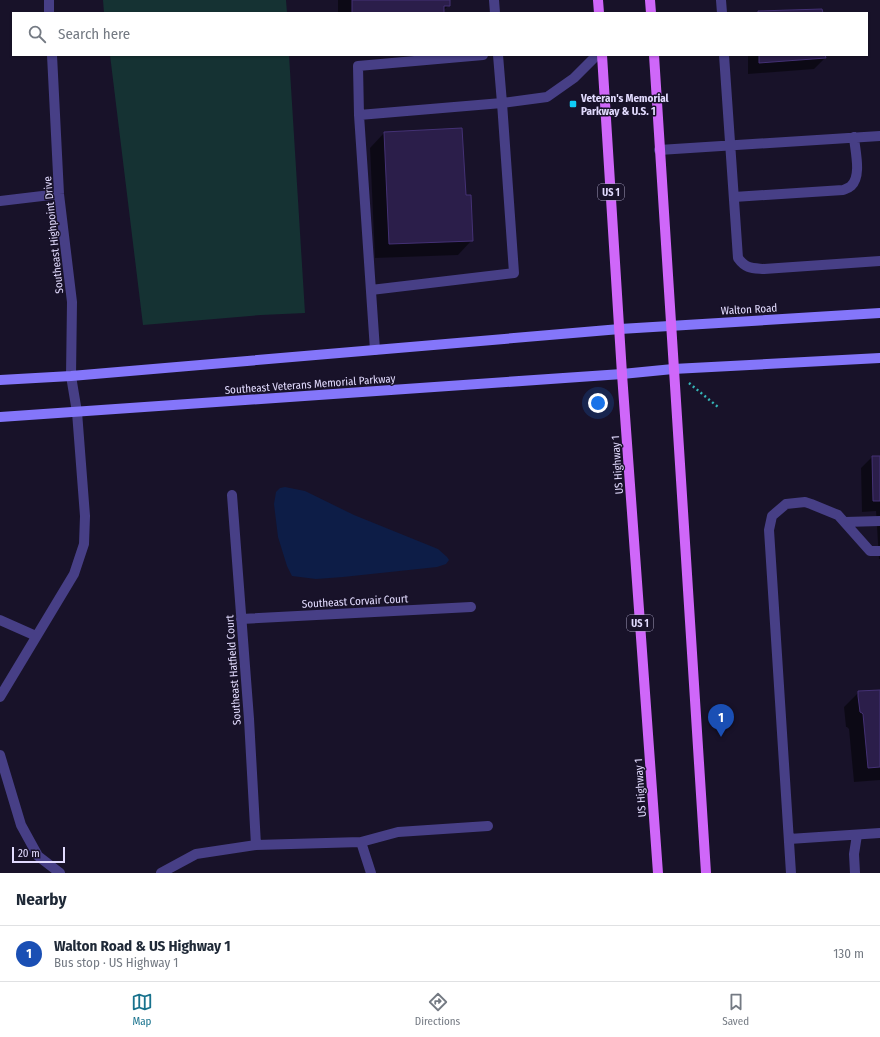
<!DOCTYPE html>
<meta charset="utf-8">
<style>
body{margin:0;font-family:"Fira Sans Condensed",sans-serif;background:#f2f2f3;color:#1f2937}
.scale{position:absolute;left:12px;bottom:10px;width:53px;box-sizing:border-box;padding-left:4px;border:2px solid #e2dbfe;border-top:0;font-size:11px;line-height:14px;white-space:nowrap;color:#e2dbfe;-webkit-text-stroke:3px #181229;paint-order:stroke}
.you{position:absolute;left:598px;top:403px;width:14px;height:14px;margin:-10px;border:3px solid #fff;border-radius:50%;background:#1a73e8;box-shadow:0 0 0 6px #1a73e833}
.badge{display:grid;place-items:center;width:26px;height:26px;border-radius:50%;background:#18728d;color:#fff;font-size:13px;font-weight:700}
.pin{position:absolute;translate:-50% -33px;filter:drop-shadow(0 1px 2px #0008)}
.pin::after{content:'';position:absolute;top:21px;width:14px;height:12px;background:inherit;clip-path:polygon(0 0,100% 0,50% 100%)}
.list{margin:0;padding:0;list-style:none}
h2{display:flex;justify-content:space-between;align-items:center;height:52px;margin:0;padding:0 16px;font-size:17px}
h2 small{font-size:13px;font-weight:400;color:#747a83}
.list li{display:grid;grid-template-columns:26px 1fr auto;gap:12px;align-items:center;box-sizing:border-box;height:56px;padding:0 16px;border-top:1px solid #e0e1e3}
.list b{display:block;font-size:15px;white-space:nowrap}
.list p{margin:0;font-size:13px;white-space:nowrap;color:#747a83}
.list em{font-size:13px;font-style:normal;color:#747a83}
.icon{flex:none;width:22px;height:22px;fill:none;stroke:currentColor;stroke-width:2;stroke-linecap:round;stroke-linejoin:round}
.map{position:relative;flex:none;width:880px;height:873px;overflow:hidden}
.search{position:absolute;background:#fff;box-shadow:0 1px 3px #0004;left:12px;right:12px;top:12px;height:44px;display:flex;align-items:center;gap:10px;box-sizing:border-box;padding:0 14px;border-radius:0px;color:#747a83;font-size:15px}
.sheet{height:108px;background:#fff}
nav{display:flex;justify-content:space-around;align-items:center;box-sizing:border-box;height:56px;border-top:1px solid #e0e1e3;background:#fff;font-size:11px;color:#747a83}
nav a{display:grid;justify-items:center;gap:2px}
nav .on{color:#18728d}
.map>svg:first-child{display:block}
.green{fill:#153233}
.water{fill:#0d1d47}
.shadow{fill:#0007}
.building{fill:#2b1e4a;stroke:#443175}
.lines{fill:none;stroke-linecap:round;stroke-linejoin:round}
.path{stroke:#35b5b8;stroke-width:2.5;stroke-dasharray:2 3;stroke-linecap:butt}
.service{stroke:#473f86;stroke-width:10}
.minor{stroke:#473f86;stroke-width:10}
.secondary{stroke:#8476fa;stroke-width:10}
.primary{stroke:#cf67f9;stroke-width:10}
.poi-dot{fill:#0fccf6;stroke:#181229;stroke-width:1.5}
.labels{text-anchor:middle;stroke-width:3;stroke-linejoin:round;paint-order:stroke}
.shield{fill:#181229;stroke:#a59fbe;stroke-width:1}
.shield-label{font-size:10px;font-weight:bold;fill:#e2dbfe}
.poi-label{font-size:11px;font-weight:bold;fill:#e2dbfe;stroke:#181229;text-anchor:start}
.street-label{font-size:11px;fill:#e2dbfe;stroke:#181229}
</style>
<div class="map">
<svg width="880" height="873" viewBox="0 0 880 873">
<rect width="100%" height="100%" fill="#181229"/>
<path class="green" d="M103,0H286L287,13H104Z
M110,55H289L305,313L261,315L143,325Z"/>
<path class="water" d="M285,487L305,491L354,515L438,549L447,557L449,560L446,564L437,567L343,577L316,579L292,576L287,566L278,537L274,504L276,492L280,488Z"/>
<path class="shadow" d="M338,0H449V5L443,11V13H338Z
M748,55H824L825,58L814,69L748,74Z
M384,133L465,196L472,240L458,255L375,258L370,148Z
M872,457H880V559H879L876,511L862,512L861,468Z
M880,691V780L854,782L849,729L847,727H846L844,707L859,692Z"/>
<path class="building" d="M352,0H450V6H444V13H352Z
M822,9L823,13H758V11Z
M759,55H825L826,58L759,63Z
M462,128L466,195H471L473,241L389,244L384,132Z
M872,456H880V501H873Z
M880,690V767L868,768L863,714L862,713L860,712L858,696V691Z"/>
<g class="lines">
<path class="path" d="M689,383L718,407"/>
<path class="service" d="M494,0L495,13
M721,0L722,13
M724,55L738,258C746,269 752,268 764,269L880,261
M359,115L502,103L547,97L574,78L597,55
M659,150L880,136
M734,197L843,190C845,189 849,188 851,186C862,176 855,151 854,137
M371,290L514,273L502,103L498,55
M375,350L359,115L358,66L483,55
M845,522L880,521
M789,839L880,833
M791,873L769,530L772,516L786,504L805,502L811,504L838,515L870,551H880
M855,873L854,854L857,835"/>
<path class="minor" d="M49,0V13
M0,201L59,194
M232,495L249,719L256,845
M241,619L471,607
M0,620L36,636
M0,697L74,574L84,544L85,516L77,412L71,376L72,302L59,194L52,55
M0,755L21,825L38,856L60,873
M361,842L371,873
M161,873L196,854L256,845L361,842L398,832L488,826"/>
<path class="secondary" d="M0,380L71,376L620,329L880,313
M0,417L622,374L673,369L880,358"/>
<path class="primary" d="M598,0L599,13
M650,0L651,13
M602,55L622,374L658,873
M654,55L706,873"/>
</g>
<rect class="poi-dot" x="569" y="100" width="8" height="8" rx="2"/>
<g class="labels">
<g class="shield">
<rect x="598" y="184" width="26" height="16" rx="3"/>
<rect x="627" y="615" width="26" height="16" rx="3"/>
</g>
<g class="shield-label">
<text x="611" y="196">US 1</text>
<text x="640" y="627">US 1</text>
</g>
<g class="poi-label">
<text x="581" y="102">Veteran's Memorial<tspan x="581" dy="13">Parkway &amp; U.S. 1</tspan></text>
</g>
<g class="street-label">
<text transform="translate(53 235) rotate(-96)" y="4">Southeast Highpoint Drive</text>
<text transform="translate(749 309) rotate(-3)" y="4">Walton Road</text>
<text transform="translate(310 384) rotate(-4)" y="4">Southeast Veterans Memorial Parkway</text>
<text transform="translate(617 465) rotate(-94)" y="4">US Highway 1</text>
<text transform="translate(355 601) rotate(-3)" y="4">Southeast Corvair Court</text>
<text transform="translate(233 670) rotate(-94)" y="4">Southeast Hatfield Court</text>
<text transform="translate(640 788) rotate(-94)" y="4">US Highway 1</text>
</g>
</g>
</svg>
<div class="scale">20 m</div>
<div class="you"></div>
<div class="pin badge" style="left:721px;top:737px;background:#1a4fb4">1</div>
<div class="search"><svg class="icon" aria-label="search" viewBox="0 0 24 24"><circle cx="10" cy="10" r="6"/><path d="M15 15l6 6"/></svg>Search here</div>
</div>
<section class="sheet">
<h2>Nearby<small></small></h2>
<ul class="list">
<li><span class="badge" style="background:#1a4fb4">1</span><div><b>Walton Road &amp; US Highway 1</b><p>Bus stop · US Highway 1</p></div><em>130 m</em></li>
</ul>
</section>
<nav>
<a class="on"><svg class="icon" aria-label="map" viewBox="0 0 24 24"><path d="M3 6l6-2 6 2 6-2v14l-6 2-6-2-6 2zM9 4v14M15 6v14"/></svg>Map</a>
<a><svg class="icon" aria-label="directions" viewBox="0 0 24 24"><path d="M12 3l9 9-9 9-9-9zM9 14v-3h6M13 9l2 2-2 2"/></svg>Directions</a>
<a><svg class="icon" aria-label="saved" viewBox="0 0 24 24"><path d="M7 4h10v16l-5-4-5 4z"/></svg>Saved</a>
</nav>
